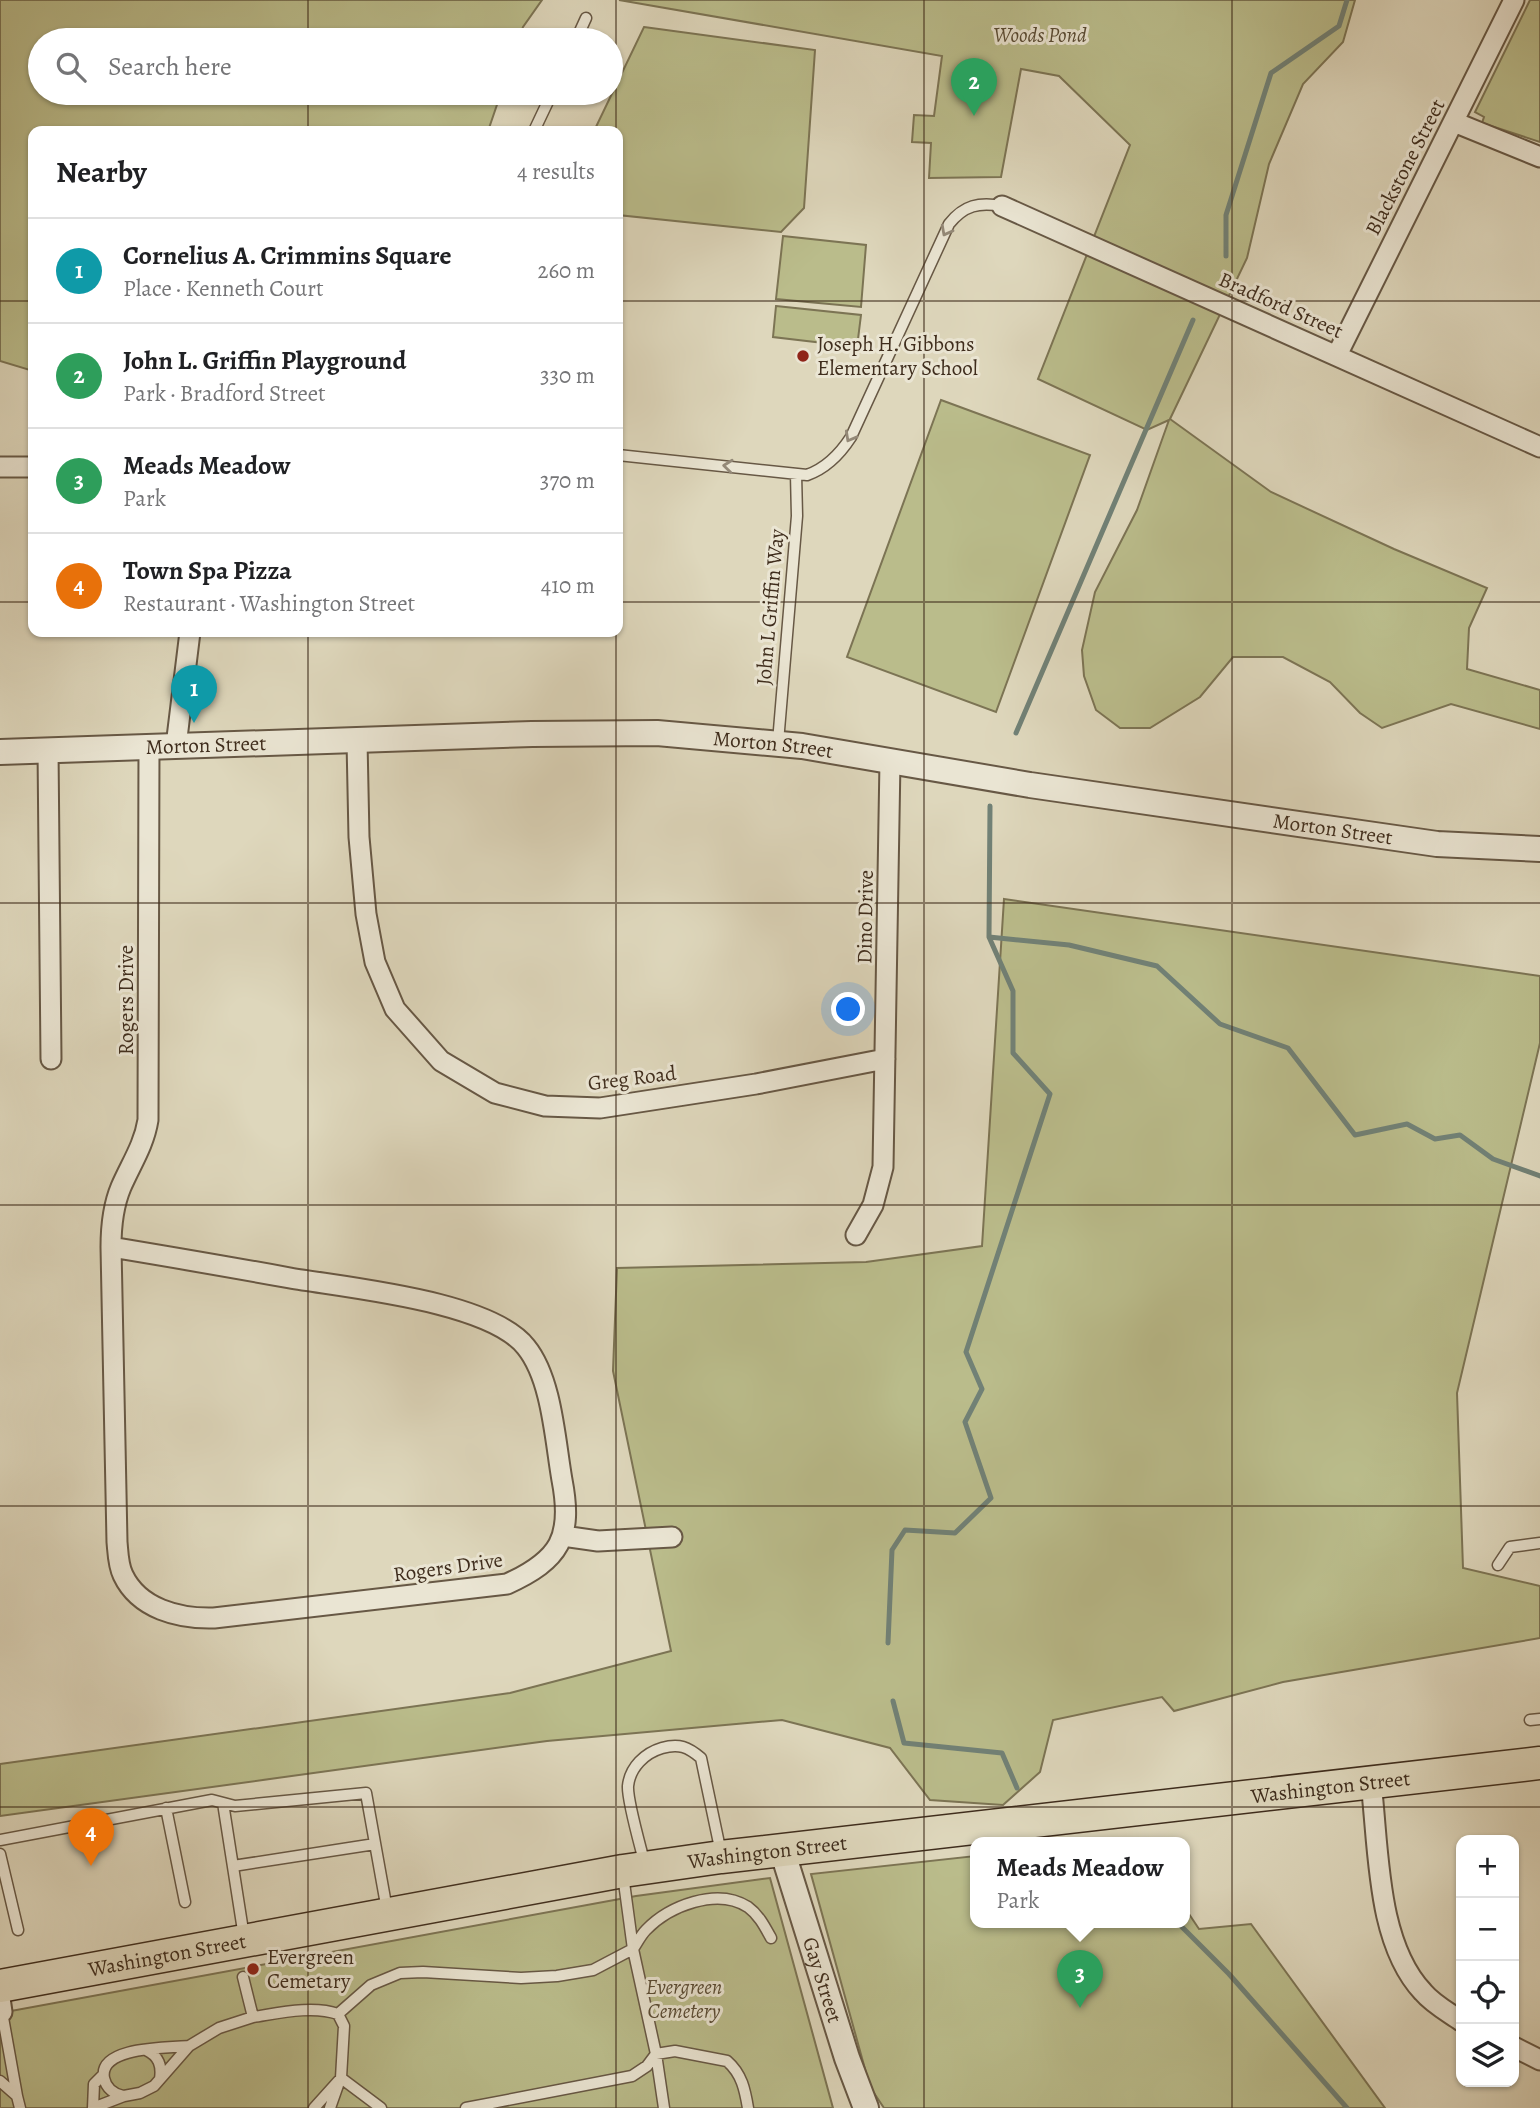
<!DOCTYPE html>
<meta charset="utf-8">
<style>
body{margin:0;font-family:Alegreya,serif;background:#f6f6f6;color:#202124}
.controls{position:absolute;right:21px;bottom:21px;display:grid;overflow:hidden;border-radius:14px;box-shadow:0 2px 5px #0004}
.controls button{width:63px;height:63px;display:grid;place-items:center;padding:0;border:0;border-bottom:2px solid #e0e0e0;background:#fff;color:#202124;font:35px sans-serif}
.you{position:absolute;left:849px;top:1010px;width:24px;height:24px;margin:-18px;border:5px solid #fff;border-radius:50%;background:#1a73e8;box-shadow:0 0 0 10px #1a73e833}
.badge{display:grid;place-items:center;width:46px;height:46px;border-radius:50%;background:#8f2418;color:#fff;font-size:23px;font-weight:700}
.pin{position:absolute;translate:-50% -58px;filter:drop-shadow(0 2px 4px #0008)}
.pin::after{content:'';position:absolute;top:37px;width:24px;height:21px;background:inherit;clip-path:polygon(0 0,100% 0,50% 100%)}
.popup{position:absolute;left:970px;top:1837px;width:220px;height:91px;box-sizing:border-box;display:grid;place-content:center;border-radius:14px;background:#fff;filter:drop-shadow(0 2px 5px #0005);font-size:23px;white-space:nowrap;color:#757577}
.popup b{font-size:26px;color:#202124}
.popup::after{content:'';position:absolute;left:50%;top:100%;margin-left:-14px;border:14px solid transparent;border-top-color:#fff}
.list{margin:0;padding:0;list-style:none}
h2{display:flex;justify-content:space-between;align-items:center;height:91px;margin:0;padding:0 28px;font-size:30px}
h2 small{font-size:23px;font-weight:400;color:#757577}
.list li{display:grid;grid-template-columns:46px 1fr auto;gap:21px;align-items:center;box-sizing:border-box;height:105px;padding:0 28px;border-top:2px solid #e0e0e0}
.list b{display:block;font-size:26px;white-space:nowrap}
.list p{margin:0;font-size:23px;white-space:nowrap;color:#757577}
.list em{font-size:23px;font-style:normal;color:#757577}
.icon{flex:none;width:38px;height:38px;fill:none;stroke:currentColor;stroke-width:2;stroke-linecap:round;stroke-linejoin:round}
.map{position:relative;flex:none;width:1540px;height:2108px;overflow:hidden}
.search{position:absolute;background:#fff;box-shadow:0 2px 5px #0004;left:28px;top:28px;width:595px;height:77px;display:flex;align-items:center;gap:18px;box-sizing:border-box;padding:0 24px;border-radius:38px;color:#757577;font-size:26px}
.panel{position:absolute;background:#fff;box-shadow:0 2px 5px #0004;left:28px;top:126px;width:595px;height:511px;border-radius:14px}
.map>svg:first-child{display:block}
.green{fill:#babc8b;stroke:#7c7454;stroke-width:2}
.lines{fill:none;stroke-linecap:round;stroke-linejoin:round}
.stream{stroke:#718176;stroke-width:5}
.service-casing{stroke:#675845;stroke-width:13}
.minor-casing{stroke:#675845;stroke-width:23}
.tertiary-casing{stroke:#675845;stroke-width:28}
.primary-casing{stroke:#3f2d1d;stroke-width:35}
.service{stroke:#eae5d3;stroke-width:10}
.minor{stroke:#eae5d3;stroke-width:19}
.tertiary{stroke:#eae5d3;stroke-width:24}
.primary{stroke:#ded7bc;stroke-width:32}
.oneway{stroke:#948978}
.grid{fill:none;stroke:#3f2d1d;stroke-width:2;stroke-opacity:0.55}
.poi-dot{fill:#8f2418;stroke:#eae5d3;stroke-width:2.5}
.labels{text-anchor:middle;stroke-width:6;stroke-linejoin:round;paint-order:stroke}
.park-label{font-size:21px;font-style:italic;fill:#584a33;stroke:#eae5d3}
.street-label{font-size:21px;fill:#3f2d1d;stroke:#eae5d3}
.poi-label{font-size:21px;fill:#3f2d1d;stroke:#eae5d3;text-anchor:start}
</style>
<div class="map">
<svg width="1540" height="2108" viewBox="0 0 1540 2108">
<rect width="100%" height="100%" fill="#ded7bc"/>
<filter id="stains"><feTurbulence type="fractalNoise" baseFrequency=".00286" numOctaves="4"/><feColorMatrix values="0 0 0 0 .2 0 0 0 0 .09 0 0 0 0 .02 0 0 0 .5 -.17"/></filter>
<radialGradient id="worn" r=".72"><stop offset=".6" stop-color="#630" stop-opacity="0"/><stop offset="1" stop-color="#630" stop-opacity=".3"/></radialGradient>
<path class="green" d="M0,0H542L523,27L518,40H40V93H501L488,131H33V371L0,361Z
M619,0H1355L1343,42L1303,84L1269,164L1247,258L1170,419L1271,492L1394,549L1487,588L1469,628L1467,669L1540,690V729L1451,704L1382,728L1360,713L1330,682L1283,657H1233L1200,697L1150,728H1120L1096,710L1084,676L1082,650L1095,592L1137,510L1169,420L1147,430L1038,379L1130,145L1059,76L1021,69L1001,177L929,178L931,143L912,142L914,115L934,116L942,56Z
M1530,0H1540V142L1482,123L1484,117L1475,112Z
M644,27L815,50L804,208L781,232L618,215V131H594Z
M783,236L866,245L861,307L776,299Z
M776,306L861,315L857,347L773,337Z
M941,400L1090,455L996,712L847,657Z
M1004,899L1540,976V1043L1457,1393L1463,1568L1540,1586V1638L1283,1682L1174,1711L1162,1697L1053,1720L1040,1772L1003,1805L930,1800L890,1748L782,1720L547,1741L0,1816V1764L510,1693L671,1651L613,1371L617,1268L866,1262L982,1246Z
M975,1856V1922H1185V1908L1199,1929L1251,1924L1385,2108H884L870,2087L811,1874Z
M770,1878L833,2108H0V2013L636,1896Z"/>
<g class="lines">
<path class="stream" d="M1226,256V215L1271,73L1339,26L1347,0
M1016,733L1193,320
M989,937L1069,945L1157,966L1220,1024L1288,1048L1355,1135L1407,1124L1435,1139L1460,1135L1493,1159L1540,1176
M888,1643L892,1550L905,1530L955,1533L991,1498L965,1422L982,1389L966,1352L1050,1094L1013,1053V991L989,937L990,806
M893,1701L904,1743L1002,1753L1017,1788
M1177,1922L1229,1974L1347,2108"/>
<g class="service-casing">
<path id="service" d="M576,40L586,18
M534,131L552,93
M618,455L807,475C827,468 840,454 851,437L949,224C964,205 979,202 1002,206
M778,742L797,516L796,474
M1498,1565L1510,1547L1540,1543
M1530,1720L1540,1719
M223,1803L244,1937
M166,1808L185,1902
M0,1840L212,1800L235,1806L366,1793L387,1910
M0,1854L18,1930
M645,1865C641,1848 627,1801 628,1786C630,1767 645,1753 662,1748C679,1743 688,1747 701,1758L721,1853
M233,1866L375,1844
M623,1875L633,1949C637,1943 641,1935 646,1930C669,1906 717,1887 748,1907C759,1915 765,1927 771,1938
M338,2014L344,2026L341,2078L381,2108
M253,2017C279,2013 313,2005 338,2014L371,1985L400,1973L423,1972L521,1978L557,1976L593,1970L633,1949L656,2054L664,2108
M146,2050C159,2056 162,2066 160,2079
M0,2081L17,2096L2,2012L1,2014
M17,2096L20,2108
M123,2096C114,2094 106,2088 104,2078C98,2046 169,2048 189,2046
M93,2108L124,2096L140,2093L154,2086L189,2046L219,2028L253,2017L243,1977
M93,2108L94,2084L103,2075
M314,2108L341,2078
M330,2108L338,2085
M466,2108L632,2076L647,2066L656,2054L675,2051L727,2061C742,2074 745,2090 748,2108"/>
</g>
<g class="minor-casing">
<path id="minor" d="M1454,122L1540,157
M1002,206L1540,447
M1337,355L1514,0
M0,467H33
M357,741L359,837L366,914L375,962L395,1009L441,1061L495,1093L545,1106L600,1108L756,1084L885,1059
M176,746L190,632
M48,749L51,1059
M856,1235L873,1205L883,1167L890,761
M111,1247C171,1257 230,1267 290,1278C348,1288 490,1301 526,1347C552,1379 555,1440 562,1480C573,1537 560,1560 507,1584L214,1618C179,1619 139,1609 123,1575C118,1565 118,1552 117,1542L111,1247C111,1226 113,1206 121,1187C131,1164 144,1145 148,1120L149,747
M563,1536L598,1541L672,1537
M1371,1783C1379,1848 1376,1942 1423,1992C1433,2004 1448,2012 1461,2021
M0,1998L2,2012
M1514,2047L1540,2060"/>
</g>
<g class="tertiary-casing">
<g id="tertiary">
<path id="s1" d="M0,752L532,734L657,733L802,746L1030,785L1437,844L1540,849"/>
<path id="s2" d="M782,1850L847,2058L866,2108"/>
</g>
</g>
<g class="primary-casing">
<g id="primary">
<path id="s3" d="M0,1986L623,1871L721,1857L1540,1763"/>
</g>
</g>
<use href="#service" class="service"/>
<use href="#minor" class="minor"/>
<use href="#tertiary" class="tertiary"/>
<use href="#primary" class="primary"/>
</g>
<defs><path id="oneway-chevron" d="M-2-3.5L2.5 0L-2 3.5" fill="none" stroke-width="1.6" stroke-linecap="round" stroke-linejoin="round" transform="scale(1.75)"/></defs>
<g class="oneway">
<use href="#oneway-chevron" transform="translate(946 231) rotate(118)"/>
<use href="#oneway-chevron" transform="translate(850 437) rotate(119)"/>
<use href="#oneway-chevron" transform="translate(728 466) rotate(-174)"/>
</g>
<path class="grid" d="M308,0V40M616,0V131M924,0V2108M1232,0V2108M308,93V131M0,301H33M618,301H1540M0,602H33M618,602H1540M308,632V2108M616,632V2108M0,903H1540M0,1205H1540M0,1506H1540M0,1807H1540"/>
<g class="poi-dot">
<circle cx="803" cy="356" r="7"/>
<circle cx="253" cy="1969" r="7"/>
</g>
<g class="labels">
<g class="park-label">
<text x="1040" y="42">Woods Pond</text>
<text x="684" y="1994">Evergreen<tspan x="684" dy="24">Cemetery</tspan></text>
</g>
<g class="street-label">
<text transform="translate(1405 167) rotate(-63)" y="7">Blackstone Street</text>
<text transform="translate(1281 305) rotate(24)" y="7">Bradford Street</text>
<text transform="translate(770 607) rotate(-85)" y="7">John L Griffin Way</text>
<text dy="7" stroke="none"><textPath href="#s1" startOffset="206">Morton Street</textPath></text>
<text dy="7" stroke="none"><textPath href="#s1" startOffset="774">Morton Street</textPath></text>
<text dy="7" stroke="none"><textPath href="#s1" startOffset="1340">Morton Street</textPath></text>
<text transform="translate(865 917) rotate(-89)" y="7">Dino Drive</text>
<text transform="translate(126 1000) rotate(-90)" y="7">Rogers Drive</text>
<text transform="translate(632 1078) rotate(-7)" y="7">Greg Road</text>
<text transform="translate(448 1567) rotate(-8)" y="7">Rogers Drive</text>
<text dy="7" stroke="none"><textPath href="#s3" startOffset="1346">Washington Street</textPath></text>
<text dy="7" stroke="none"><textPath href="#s3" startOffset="779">Washington Street</textPath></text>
<text dy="7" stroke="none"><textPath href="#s3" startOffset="170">Washington Street</textPath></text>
<text dy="7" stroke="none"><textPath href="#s2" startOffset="136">Gay Street</textPath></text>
</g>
<g class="poi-label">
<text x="817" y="351">Joseph H. Gibbons<tspan x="817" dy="24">Elementary School</tspan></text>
<text x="267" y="1964">Evergreen<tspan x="267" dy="24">Cemetary</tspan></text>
</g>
</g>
<rect width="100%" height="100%" filter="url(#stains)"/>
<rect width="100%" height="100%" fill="url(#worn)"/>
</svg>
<div class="controls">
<button>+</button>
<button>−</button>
<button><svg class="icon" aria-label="locate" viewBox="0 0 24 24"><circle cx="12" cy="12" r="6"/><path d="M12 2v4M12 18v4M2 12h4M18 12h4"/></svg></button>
<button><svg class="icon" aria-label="layers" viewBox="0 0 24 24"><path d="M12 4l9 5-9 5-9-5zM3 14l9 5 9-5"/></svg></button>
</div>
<div class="you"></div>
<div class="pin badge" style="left:194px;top:723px;background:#0f9aa8">1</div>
<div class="pin badge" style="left:974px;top:116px;background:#2e9e5b">2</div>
<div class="pin badge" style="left:1080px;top:2008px;background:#2e9e5b">3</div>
<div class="popup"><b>Meads Meadow</b>Park</div>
<div class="pin badge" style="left:91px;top:1866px;background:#e8710a">4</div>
<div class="search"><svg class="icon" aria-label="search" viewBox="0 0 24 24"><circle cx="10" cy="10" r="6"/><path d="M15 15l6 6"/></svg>Search here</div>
<section class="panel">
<h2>Nearby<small>4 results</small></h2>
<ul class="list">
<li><span class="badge" style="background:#0f9aa8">1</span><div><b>Cornelius A. Crimmins Square</b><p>Place · Kenneth Court</p></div><em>260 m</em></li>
<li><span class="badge" style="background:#2e9e5b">2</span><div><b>John L. Griffin Playground</b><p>Park · Bradford Street</p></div><em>330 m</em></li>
<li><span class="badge" style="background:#2e9e5b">3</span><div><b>Meads Meadow</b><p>Park</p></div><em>370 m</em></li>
<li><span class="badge" style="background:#e8710a">4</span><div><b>Town Spa Pizza</b><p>Restaurant · Washington Street</p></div><em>410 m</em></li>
</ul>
</section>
</div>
